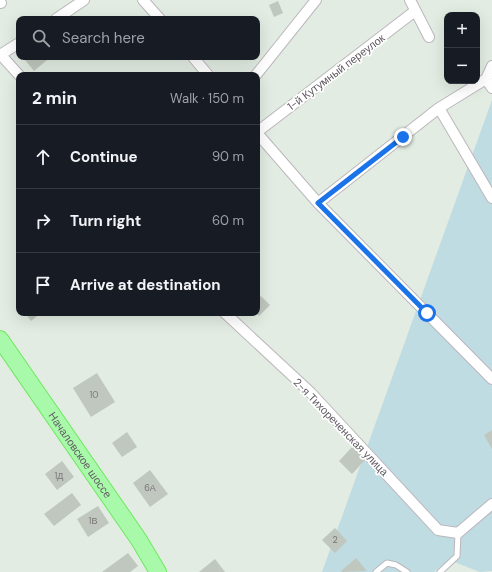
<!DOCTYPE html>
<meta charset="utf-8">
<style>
body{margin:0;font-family:"DM Sans",sans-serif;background:#20242c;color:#f1f3f6}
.controls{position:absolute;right:12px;top:12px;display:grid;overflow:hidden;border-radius:8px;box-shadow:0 4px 16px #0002}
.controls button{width:36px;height:36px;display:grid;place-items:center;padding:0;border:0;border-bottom:1px solid #363941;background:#171b24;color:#f1f3f6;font:20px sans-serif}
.stop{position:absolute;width:12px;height:12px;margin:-9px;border:3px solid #1a73e8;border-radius:50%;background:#fff}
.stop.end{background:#1a73e8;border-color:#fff;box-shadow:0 1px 4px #0008}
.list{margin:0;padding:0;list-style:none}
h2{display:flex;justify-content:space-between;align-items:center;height:52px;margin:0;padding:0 16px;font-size:17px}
h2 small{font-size:13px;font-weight:400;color:#9ea1a6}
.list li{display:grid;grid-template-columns:26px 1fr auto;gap:12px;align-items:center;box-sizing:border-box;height:64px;padding:0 16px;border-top:1px solid #363941}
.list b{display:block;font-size:15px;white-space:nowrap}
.list em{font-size:13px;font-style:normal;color:#9ea1a6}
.icon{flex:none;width:22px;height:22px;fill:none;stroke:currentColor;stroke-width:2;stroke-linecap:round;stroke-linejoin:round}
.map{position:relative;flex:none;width:492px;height:572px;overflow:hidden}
.search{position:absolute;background:#171b24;box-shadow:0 4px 16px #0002;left:16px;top:16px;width:244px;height:44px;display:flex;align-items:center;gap:10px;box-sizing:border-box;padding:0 14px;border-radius:8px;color:#9ea1a6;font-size:15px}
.panel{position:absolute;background:#171b24;box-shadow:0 4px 16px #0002;left:16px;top:72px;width:244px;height:244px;border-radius:8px}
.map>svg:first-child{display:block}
.green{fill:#bfdce2}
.building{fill:#c0c7be}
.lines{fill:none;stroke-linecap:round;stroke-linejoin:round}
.lane-casing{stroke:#bcb7bd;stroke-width:7}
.street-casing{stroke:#bcb7bd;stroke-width:12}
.primary-casing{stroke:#6ee85f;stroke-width:18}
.lane{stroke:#fff;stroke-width:5}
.street{stroke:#fff;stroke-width:10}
.primary{stroke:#a9f9aa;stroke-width:16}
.route{stroke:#1a73e8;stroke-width:5}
.labels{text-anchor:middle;stroke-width:3.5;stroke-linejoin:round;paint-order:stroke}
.number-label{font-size:9px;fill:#787579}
.street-label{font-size:11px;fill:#605a62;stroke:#fff}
</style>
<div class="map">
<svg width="492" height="572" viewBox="0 0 492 572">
<rect width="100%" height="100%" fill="#e2ece2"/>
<path class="green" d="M492,100V571L480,572L449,560L434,572H322Z"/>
<path class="building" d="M278,1L283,13L274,17L269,5Z
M28,57H45L47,60L34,71L25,60Z
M261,296L270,305L259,316L257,314V300Z
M25,313H41L31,321Z
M97,373L115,402L91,417L73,388Z
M492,430V449L484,435Z
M127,432L137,447L122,457L112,443Z
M353,446L366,459L352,474L339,461Z
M62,461L74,477L57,490L45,474Z
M150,470L168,494L150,507L133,483Z
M72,493L81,505L54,526L44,514Z
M98,506L109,523L88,537L77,519Z
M335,528L347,541L335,553L322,540Z
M128,553L138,566L130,572H102Z
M356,558L367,571L342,572L341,571Z
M215,559L225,572H199Z"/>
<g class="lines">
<g class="lane-casing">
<path id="lane" d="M376,572L387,563L396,565L407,572
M440,572L457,556L458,533"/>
</g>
<g class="street-casing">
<path id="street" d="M143,0L160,19
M410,0L429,37
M0,2L1,3
M56,19L84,0
M0,55L19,43
M1,55L19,75
M193,57L208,75
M256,75L316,0
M486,79L492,88
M439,108L492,198
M257,132L415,11
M257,133L318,203L492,379
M318,203L439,108L486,79L492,66
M225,313L311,393L438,530L458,533L492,504"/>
</g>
<g class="primary-casing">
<g id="primary">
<path id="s1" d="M0,339L139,540L158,572"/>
</g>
</g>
<use href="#lane" class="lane"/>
<use href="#street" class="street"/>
<use href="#primary" class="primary"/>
</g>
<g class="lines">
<path class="route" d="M403,137L318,203L427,313"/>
</g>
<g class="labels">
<g class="number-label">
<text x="94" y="398">10</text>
<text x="59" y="479">1Д</text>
<text x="150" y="491">6А</text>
<text x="93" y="524">1В</text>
<text x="335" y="543">2</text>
</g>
<g class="street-label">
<text transform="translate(336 72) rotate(-37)" y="4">1-й Кутумный переулок</text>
<text transform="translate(341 427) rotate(46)" y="4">2-я Тихореченская улица</text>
<text dy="4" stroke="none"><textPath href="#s1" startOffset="141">Началовское шоссе</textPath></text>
</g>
</g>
</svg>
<div class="controls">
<button>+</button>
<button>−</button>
</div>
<div class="stop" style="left:427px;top:313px"></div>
<div class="stop end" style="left:403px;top:137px"></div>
<div class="search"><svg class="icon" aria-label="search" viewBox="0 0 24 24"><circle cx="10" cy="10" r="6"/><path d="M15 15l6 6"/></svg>Search here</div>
<section class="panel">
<h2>2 min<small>Walk · 150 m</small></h2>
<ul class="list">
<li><svg class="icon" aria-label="ahead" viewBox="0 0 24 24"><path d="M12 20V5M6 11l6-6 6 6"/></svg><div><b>Continue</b></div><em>90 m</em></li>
<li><svg class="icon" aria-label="right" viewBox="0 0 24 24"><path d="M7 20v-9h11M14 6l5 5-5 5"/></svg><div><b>Turn right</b></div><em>60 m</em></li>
<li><svg class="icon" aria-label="arrive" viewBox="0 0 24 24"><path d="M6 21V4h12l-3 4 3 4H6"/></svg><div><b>Arrive at destination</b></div></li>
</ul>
</section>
</div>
